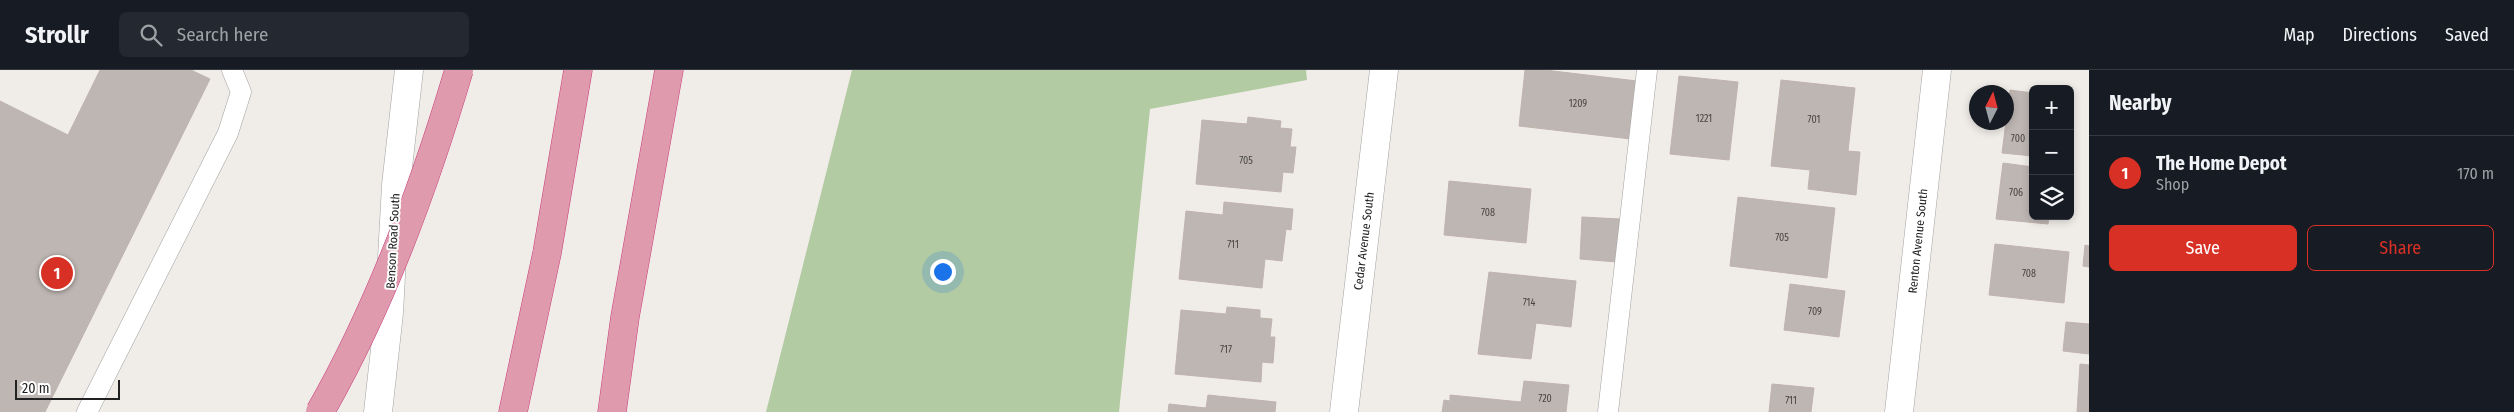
<!DOCTYPE html>
<meta charset="utf-8">
<style>
body{margin:0;font-family:"Fira Sans Condensed",sans-serif;background:#242831;color:#f1f3f6}
.controls{position:absolute;right:15px;top:15px;display:grid;overflow:hidden;border-radius:8px;box-shadow:0 2px 8px #0003}
.controls button{width:45px;height:45px;display:grid;place-items:center;padding:0;border:0;border-bottom:1px solid #363941;background:#171b24;color:#f1f3f6;font:25px sans-serif}
.compass{position:absolute;left:1969px;top:15px;width:45px;height:45px;border-radius:50%;background:#171b24;box-shadow:0 2px 8px #0003;rotate:6deg}
.scale{position:absolute;left:15px;bottom:12px;width:105px;box-sizing:border-box;padding-left:5px;border:2px solid #212121;border-top:0;font-size:14px;line-height:18px;white-space:nowrap;color:#212121;-webkit-text-stroke:4px #fff;paint-order:stroke}
.you{position:absolute;left:942px;top:201px;width:18px;height:18px;margin:-12px;border:4px solid #fff;border-radius:50%;background:#1a73e8;box-shadow:0 0 0 8px #1a73e833}
.badge{display:grid;place-items:center;width:32px;height:32px;border-radius:50%;background:#d93025;color:#fff;font-size:16px;font-weight:700}
.pin{position:absolute;translate:-50% -50%;border:2px solid #fff;box-shadow:0 1px 5px #0006}
.list{margin:0;padding:0;list-style:none}
h2{display:flex;justify-content:space-between;align-items:center;height:65px;margin:0;padding:0 20px;font-size:21px}
h2 small{font-size:16px;font-weight:400;color:#9ea1a6}
.list li{display:grid;grid-template-columns:32px 1fr auto;gap:15px;align-items:center;box-sizing:border-box;height:75px;padding:0 20px;border-top:1px solid #363941}
.list b{display:block;font-size:19px;white-space:nowrap}
.list p{margin:0;font-size:16px;white-space:nowrap;color:#9ea1a6}
.list em{font-size:16px;font-style:normal;color:#9ea1a6}
.actions{display:flex;gap:10px;padding:15px 20px}
.actions a{flex:1;padding:11px 0;border:1px solid #d93025;border-radius:8px;text-align:center;font-size:18px;color:#d93025}
.actions .main{background:#d93025;color:#fff}
.icon{flex:none;width:28px;height:28px;fill:none;stroke:currentColor;stroke-width:2;stroke-linecap:round;stroke-linejoin:round}
.map{position:relative;flex:none;width:2089px;height:342px;overflow:hidden}
header{display:flex;align-items:center;gap:30px;box-sizing:border-box;height:70px;padding:0 25px;background:#171b24;border-bottom:1px solid #363941}
header strong{font-size:24px}
nav{display:flex;gap:28px;margin-inline-start:auto;font-size:18px}
.search{width:350px;height:45px;background:#242831;display:flex;align-items:center;gap:12px;box-sizing:border-box;padding:0 18px;border-radius:8px;color:#9ea1a6;font-size:19px}
main{display:flex}
aside{flex:1;background:#171b24}
.map>svg:first-child{display:block}
.forest{fill:#b3cba2}
.building{fill:#beb6b2;stroke:#c1b3ad}
.lines{fill:none;stroke-linecap:round;stroke-linejoin:round}
.service-casing{stroke:#a2a2a2;stroke-width:21}
.minor-casing{stroke:#a2a2a2;stroke-width:29}
.tertiary-casing{stroke:#a2a2a2;stroke-width:29}
.motorway-casing{stroke:#c93c7c;stroke-width:29}
.service{stroke:#fff;stroke-width:20}
.minor{stroke:#fff;stroke-width:28}
.tertiary{stroke:#fff;stroke-width:28}
.motorway{stroke:#df9aae;stroke-width:28}
.motorway-bridge-casing{stroke:#c93c7c;stroke-width:29;stroke-linecap:butt}
.motorway-bridge{stroke:#df9aae;stroke-width:28}
.labels{text-anchor:middle;stroke-width:4;stroke-linejoin:round;paint-order:stroke}
.number-label{font-size:10px;fill:#484645}
.street-label{font-size:12px;fill:#212121;stroke:#fff}
</style>
<header>
<strong>Strollr</strong>
<div class="search"><svg class="icon" aria-label="search" viewBox="0 0 24 24"><circle cx="10" cy="10" r="6"/><path d="M15 15l6 6"/></svg>Search here</div>
<nav><a>Map</a><a>Directions</a><a>Saved</a></nav>
</header>
<main>
<div class="map">
<svg width="2089" height="342" viewBox="0 0 2089 342">
<rect width="100%" height="100%" fill="#f0ede9"/>
<path class="forest" d="M852,0H1306L1307,10L1150,39L1119,342H766Z"/>
<path class="building" d="M100,0H191L210,9L45,342H0V31L68,65Z
M1525,0H1545L1637,11L1631,69L1519,56Z
M1679,6L1738,12L1729,90L1670,84Z
M1781,10L1855,18L1848,81L1860,82L1856,125L1808,119L1810,100L1771,96Z
M2010,20L2033,23V86L2002,83Z
M1248,47L1281,51L1280,58L1292,59L1290,77H1296L1293,103L1283,102L1281,122L1196,114L1202,50L1247,54Z
M2003,93L2033,97V146H2049L2048,154L1996,149Z
M1449,111L1531,119L1526,173L1444,165Z
M1738,127L1835,138L1827,208L1730,196Z
M1224,132L1293,139L1291,160L1286,159L1282,191L1265,189L1262,218L1179,209L1186,141L1223,145Z
M1582,147L1620,149L1617,192L1580,189Z
M1995,174L2069,182L2064,233L1989,225Z
M2085,175L2089,176V197L2083,196Z
M1489,202L1576,211L1571,257L1536,253L1531,289L1478,284Z
M1790,214L1845,221L1839,267L1784,260Z
M1227,237L1260,240V248L1272,249L1270,267H1275L1273,293L1262,292L1261,312L1175,304L1181,240L1226,244Z
M2066,252L2089,254V284L2063,281Z
M2080,294L2089,295V342H2077Z
M1524,311L1569,315L1566,342H1442L1444,330L1450,331V325L1521,332Z
M1772,314L1814,318L1811,342H1769Z
M1208,325L1276,332L1275,342H1168L1169,334L1206,338Z"/>
<g class="lines">
<g class="service-casing">
<path id="service" d="M87,342L228,63L241,22L232,0
M1608,342L1647,0"/>
</g>
<g class="minor-casing">
<path id="minor" d="M1344,342L1384,0
M1899,342L1937,0"/>
</g>
<g class="tertiary-casing">
<path id="tertiary" d="M378,342L389,243L396,115L409,0"/>
</g>
<g class="motorway-casing">
<path id="motorway" d="M513,342L547,183L578,0
M612,342L625,247L669,0"/>
</g>
<use href="#service" class="service"/>
<use href="#minor" class="minor"/>
<use href="#tertiary" class="tertiary"/>
<use href="#motorway" class="motorway"/>
<g class="motorway-bridge-casing">
<path id="motorway-bridge" d="M320,342C381,235 424,118 459,0"/>
</g>
<use href="#motorway-bridge" class="motorway-bridge"/>
</g>
<g class="labels">
<g class="number-label">
<text x="1578" y="37">1209</text>
<text x="1704" y="52">1221</text>
<text x="1814" y="53">701</text>
<text x="2018" y="72">700</text>
<text x="1246" y="94">705</text>
<text x="2016" y="126">706</text>
<text x="1488" y="146">708</text>
<text x="1782" y="171">705</text>
<text x="1233" y="178">711</text>
<text x="2029" y="207">708</text>
<text x="1529" y="236">714</text>
<text x="1815" y="245">709</text>
<text x="1226" y="283">717</text>
<text x="1545" y="332">720</text>
<text x="1791" y="334">711</text>
</g>
<g class="street-label">
<text transform="translate(393 171) rotate(-87)" y="4">Benson Road South</text>
<text transform="translate(1364 171) rotate(-83)" y="4">Cedar Avenue South</text>
<text transform="translate(1918 171) rotate(-84)" y="4">Renton Avenue South</text>
</g>
</g>
</svg>
<div class="controls">
<button>+</button>
<button>−</button>
<button><svg class="icon" aria-label="layers" viewBox="0 0 24 24"><path d="M12 4l9 5-9 5-9-5zM3 14l9 5 9-5"/></svg></button>
</div>
<svg class="compass" viewBox="-18 -18 36 36"><path d="M0-13l5 13h-10z" fill="#e53935"/><path d="M0 13l5-13h-10z" fill="#9ea1a6"/></svg>
<div class="scale">20 m</div>
<div class="you"></div>
<div class="pin badge" style="left:57px;top:203px">1</div>
</div>
<aside>
<h2>Nearby<small></small></h2>
<ul class="list">
<li><span class="badge">1</span><div><b>The Home Depot</b><p>Shop</p></div><em>170 m</em></li>
</ul>
<div class="actions"><a class="main">Save</a><a>Share</a></div>
</aside>
</main>
